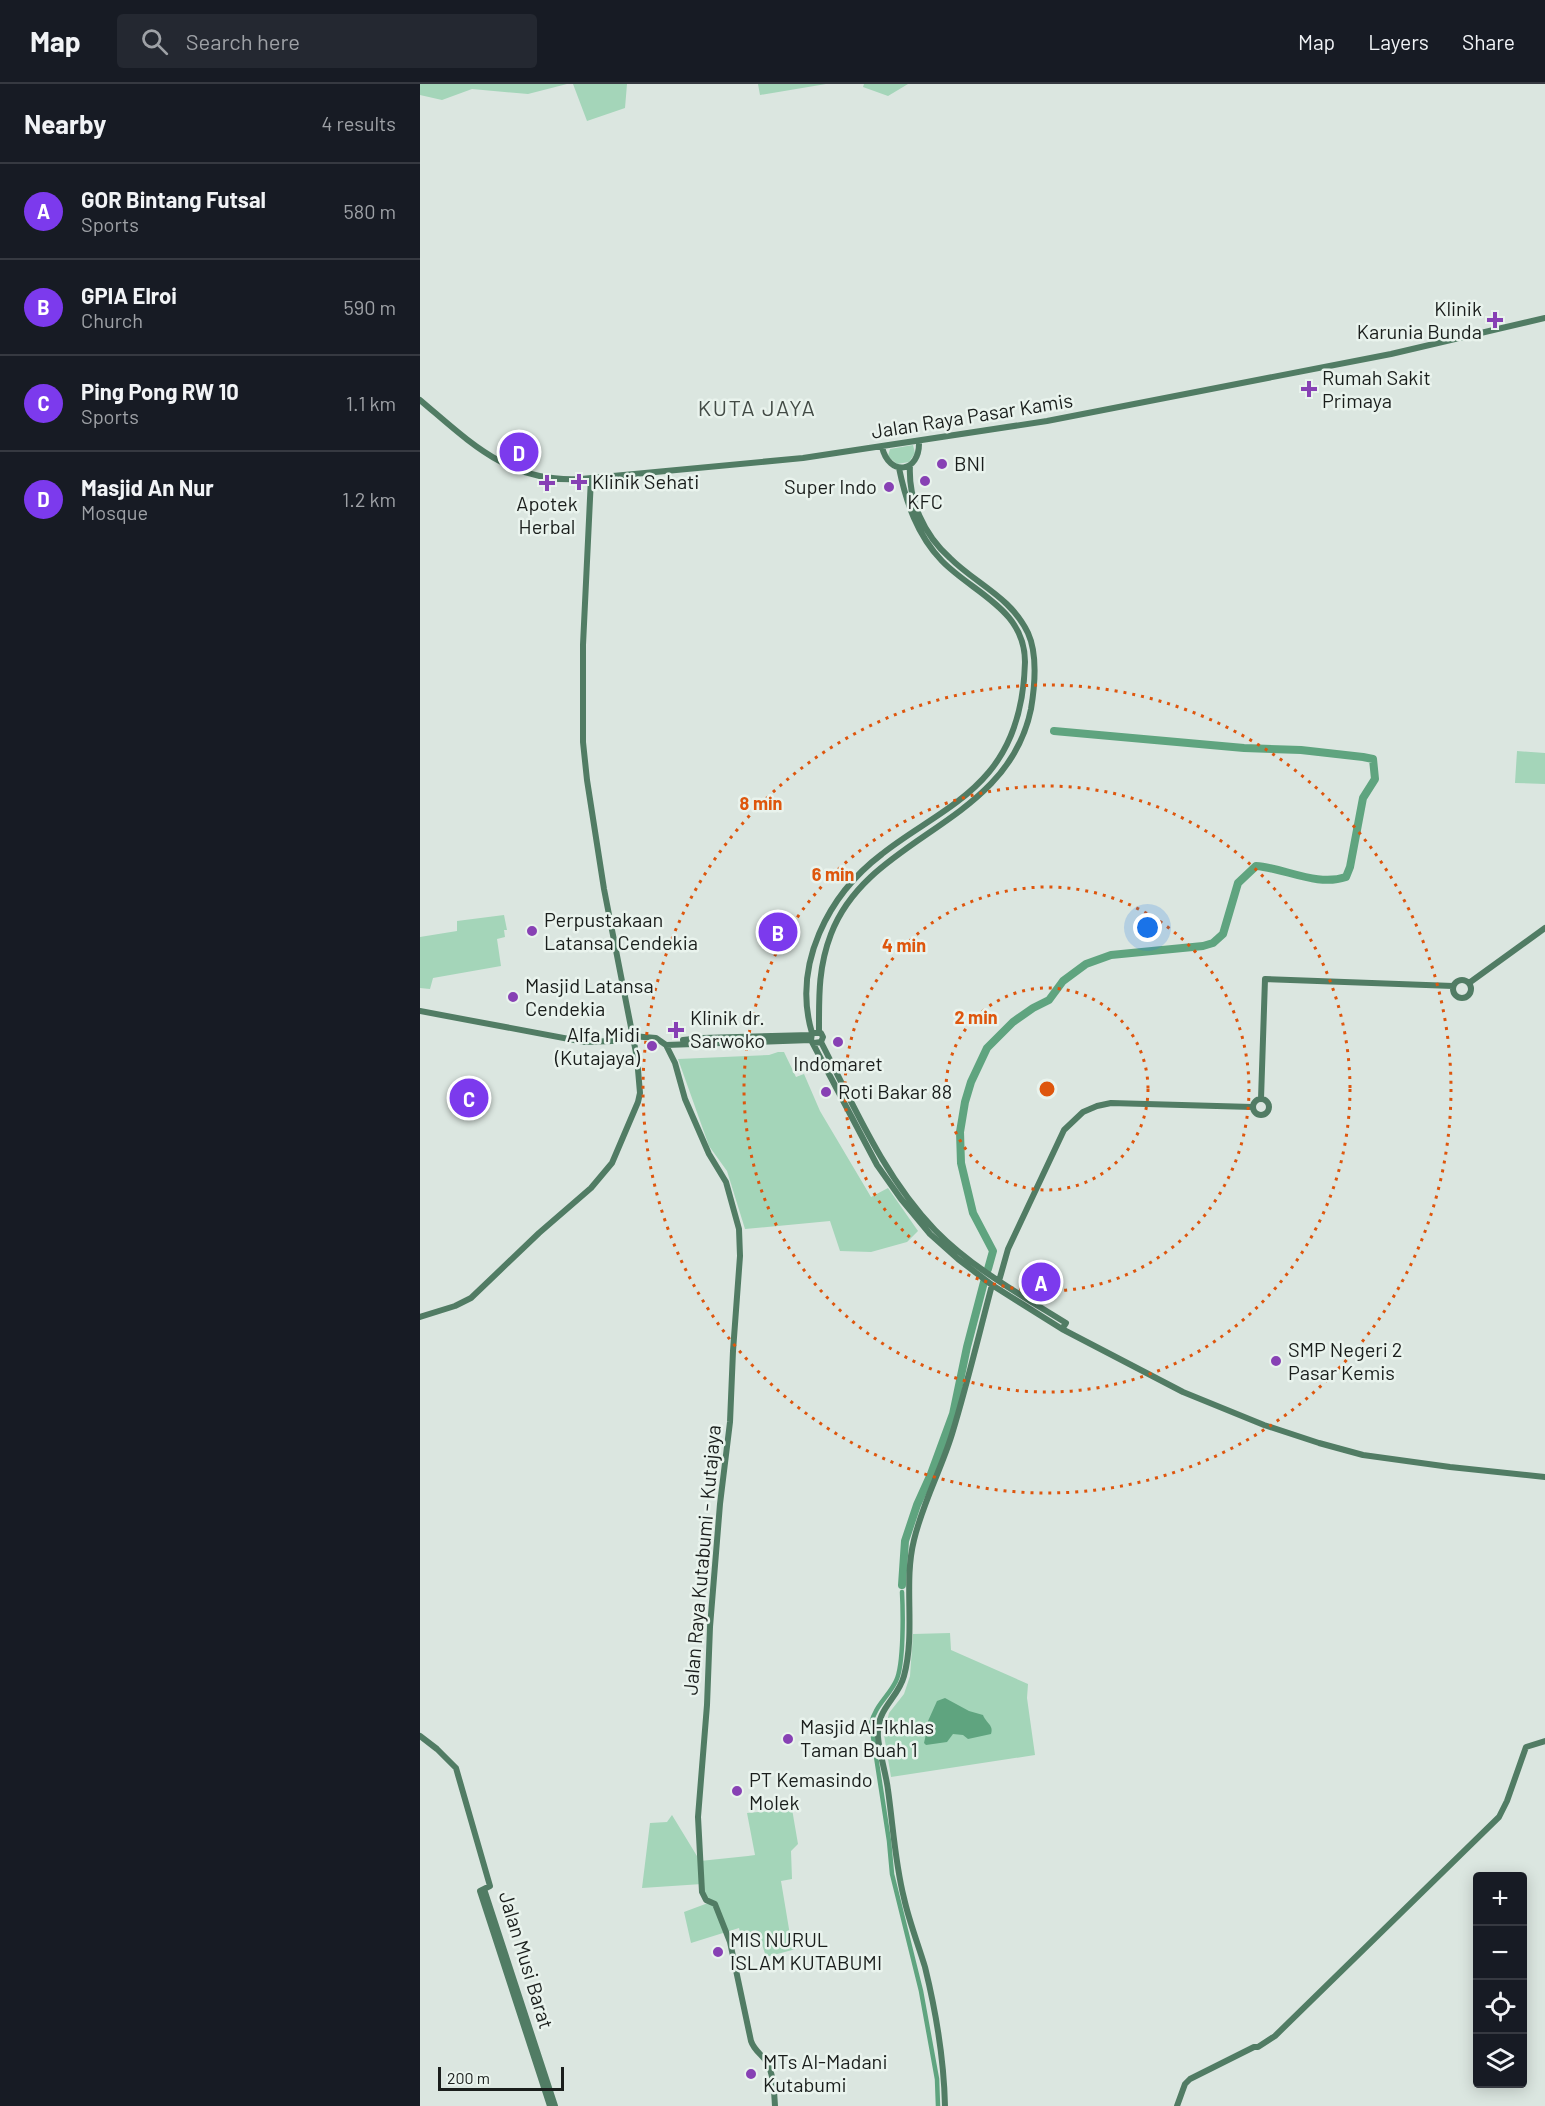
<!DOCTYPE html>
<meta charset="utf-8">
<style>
body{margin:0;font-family:Barlow,sans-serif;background:#242831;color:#f1f3f6}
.controls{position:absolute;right:18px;bottom:18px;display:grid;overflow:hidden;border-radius:6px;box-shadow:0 3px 15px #0003}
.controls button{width:54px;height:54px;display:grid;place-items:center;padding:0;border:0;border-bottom:2px solid #363941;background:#171b24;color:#f1f3f6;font:30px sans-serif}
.scale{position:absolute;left:18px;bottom:15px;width:126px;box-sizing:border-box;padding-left:6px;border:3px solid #1a1e1c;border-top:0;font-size:16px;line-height:21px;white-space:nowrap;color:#1a1e1c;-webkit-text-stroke:4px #e9f3ed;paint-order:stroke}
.you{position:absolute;left:728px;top:844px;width:21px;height:21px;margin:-15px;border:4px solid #fff;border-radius:50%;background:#1a73e8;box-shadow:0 0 0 9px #1a73e833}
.badge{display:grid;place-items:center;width:39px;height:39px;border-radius:50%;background:#7c3aed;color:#fff;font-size:20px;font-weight:700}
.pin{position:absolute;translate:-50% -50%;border:3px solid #fff;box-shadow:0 2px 6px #0006}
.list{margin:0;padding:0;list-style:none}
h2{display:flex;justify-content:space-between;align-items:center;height:78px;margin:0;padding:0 24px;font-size:26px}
h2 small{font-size:20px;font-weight:400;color:#9ea1a6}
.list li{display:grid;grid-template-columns:39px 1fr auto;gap:18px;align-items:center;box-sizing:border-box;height:96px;padding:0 24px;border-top:2px solid #363941}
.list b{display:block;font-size:22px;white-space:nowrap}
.list p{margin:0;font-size:20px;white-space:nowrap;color:#9ea1a6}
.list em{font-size:20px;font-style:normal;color:#9ea1a6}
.icon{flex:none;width:33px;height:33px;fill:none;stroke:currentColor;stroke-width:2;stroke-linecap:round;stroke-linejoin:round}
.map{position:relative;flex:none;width:1125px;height:2022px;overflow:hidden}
header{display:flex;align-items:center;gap:36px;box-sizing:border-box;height:84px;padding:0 30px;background:#171b24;border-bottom:2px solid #363941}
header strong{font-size:28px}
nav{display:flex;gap:33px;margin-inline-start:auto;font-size:21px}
.search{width:420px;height:54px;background:#242831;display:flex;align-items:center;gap:15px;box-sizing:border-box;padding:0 21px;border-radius:6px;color:#9ea1a6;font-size:22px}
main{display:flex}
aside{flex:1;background:#171b24}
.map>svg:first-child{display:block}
.green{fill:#a4d5b9}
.water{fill:#5fa47f}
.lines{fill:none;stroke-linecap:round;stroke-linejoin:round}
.canal{stroke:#5fa47f;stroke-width:4.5}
.river{stroke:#5fa47f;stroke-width:8}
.secondary{stroke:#517c64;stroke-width:6}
.ring{fill:none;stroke:#de560d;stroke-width:3;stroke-dasharray:3 6}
.poi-dot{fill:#8741b4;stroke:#e9f3ed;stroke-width:2}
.labels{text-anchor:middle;stroke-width:5;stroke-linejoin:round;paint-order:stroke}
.poi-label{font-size:20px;fill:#1a1e1c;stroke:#e9f3ed;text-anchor:start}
.street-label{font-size:20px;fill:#1a1e1c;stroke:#e9f3ed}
.quarter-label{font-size:22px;letter-spacing:1.5px;fill:#434b46;stroke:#e9f3ed}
.centre{fill:#de560d;stroke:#e9f3ed;stroke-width:3}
.ring-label{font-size:18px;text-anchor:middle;font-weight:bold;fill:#de560d;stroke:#e9f3ed;stroke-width:5;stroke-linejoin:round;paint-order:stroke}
</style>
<header>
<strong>Map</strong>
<div class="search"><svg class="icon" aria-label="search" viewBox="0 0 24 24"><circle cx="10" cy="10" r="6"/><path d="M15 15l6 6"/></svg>Search here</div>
<nav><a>Map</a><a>Layers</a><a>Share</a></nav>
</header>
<main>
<aside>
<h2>Nearby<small>4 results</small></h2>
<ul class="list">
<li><span class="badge">A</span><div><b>GOR Bintang Futsal</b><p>Sports</p></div><em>580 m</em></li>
<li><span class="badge">B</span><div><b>GPIA Elroi</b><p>Church</p></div><em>590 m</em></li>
<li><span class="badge">C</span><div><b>Ping Pong RW 10</b><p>Sports</p></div><em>1.1 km</em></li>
<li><span class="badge">D</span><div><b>Masjid An Nur</b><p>Mosque</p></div><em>1.2 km</em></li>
</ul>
</aside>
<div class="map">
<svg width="1125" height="2022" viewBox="0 0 1125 2022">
<rect width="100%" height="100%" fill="#dbe6e0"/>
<path class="green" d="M0,0H147L108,10L52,5L22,16L0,11Z
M153,0H207L205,24L167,37Z
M338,0H406L340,11Z
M444,0H488L468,12L443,3Z
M493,361L495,369L489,378L477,380L468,372L470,365Z
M1097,667L1125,669V700L1095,699Z
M84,831L87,846H84L85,853L77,855L81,882L13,894L10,905L0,904V853L37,847V837Z
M358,968H364L376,993L384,990L400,1027L451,1113L468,1104L498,1147L487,1158L451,1168L420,1167L410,1137L325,1145L307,1087L289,1062L258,975L349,971Z
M530,1549L531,1566L608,1600L607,1614L615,1671L471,1693L464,1651L469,1629L484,1610L490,1592L493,1550Z
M372,1725L378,1760L371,1767L372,1795L361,1797L371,1857H375L376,1865L346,1873L342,1860L323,1861L319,1844L271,1859L264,1828L288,1819L282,1800L222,1804L230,1739L247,1738L252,1731L280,1777L328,1772L335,1771L327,1729Z"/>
<path class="water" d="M525,1614L549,1627L563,1631C566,1639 574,1641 571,1650L548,1655L543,1651L533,1650L527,1658L506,1661L504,1659L506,1650L504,1646L517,1617Z"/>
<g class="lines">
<path class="canal" d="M482,1508C483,1527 484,1581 476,1597C469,1612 454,1623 451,1640L469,1757L472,1790L501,1907L517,1995L518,2022"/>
<path class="river" d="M568,1185L573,1167L553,1129L541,1079L540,1048L545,1018L551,998L567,964L593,938L613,924L629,916L643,897L666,880L691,871L783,862L793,859L803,850L818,799L836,782C865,784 897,803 926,793L930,783L943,714L955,695L953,675L943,673L881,666L824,664L634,647
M482,1501L485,1457L497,1421L511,1390L533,1330L547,1263L564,1198"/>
<path class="secondary" d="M0,316C51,359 89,399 161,395L383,374L627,337L971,270L1125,234
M462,363C469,393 500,389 499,358
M1033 905a9 9 0 1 1 18 0a9 9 0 1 1-18 0Z
M1049,899L1125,844
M0,927L165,958L192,957L212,952L236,954L246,961L255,979L265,1015L289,1070L306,1098L319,1145L320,1172L313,1267L310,1338L300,1420L290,1543L287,1621L278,1733L282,1808L286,1816L295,1820L310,1858L331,1957C334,1966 341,1970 346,1977C354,1990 354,2008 355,2022
M399,948C399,913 398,884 411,850C449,750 587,742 611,625C615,601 618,571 608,549C591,513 556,500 530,474C504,451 488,416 490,381
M392,949C372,881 408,811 462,770C497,742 540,723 569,688C595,657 604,618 605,578C605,525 553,509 522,477C497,451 486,418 479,384
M263,956L282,954L391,951
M401,958C434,1022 464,1093 515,1146C552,1184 601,1211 646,1239L642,1245
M394,959L401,958L403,953L401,949H392L391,956L457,1081L481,1115L510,1150L538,1175L572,1201L642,1245L763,1308L844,1341L899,1359L943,1371L1030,1383L1125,1393
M246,961L391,956
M833 1023a8 8 0 1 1 16 0a8 8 0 1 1-16 0Z
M841,1015L845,895L1033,902
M579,1197L588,1165L644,1046L663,1028L677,1022L691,1019L832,1023
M0,1233L35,1222L51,1214L119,1149L171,1104L192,1079L218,1018L220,1009L217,974L184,805L167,696L163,658V561L171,394
M0,1652L17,1665L36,1684L70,1802L60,1807L130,2022
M64,1805L135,2022
M525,2022C524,1976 516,1928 505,1883C498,1860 489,1837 484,1814C475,1779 473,1741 468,1706C466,1689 459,1668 458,1653C456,1624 478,1615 484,1592C496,1547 483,1500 494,1456C503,1418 521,1386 532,1350C547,1301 559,1250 572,1201
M757,2022L765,2000L770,1995L834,1963H838L855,1952L1079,1733L1087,1717L1106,1663L1125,1657"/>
</g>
<g class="ring">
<circle cx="627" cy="1005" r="101"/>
<circle cx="627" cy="1005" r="202"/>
<circle cx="627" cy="1005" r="303"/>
<circle cx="627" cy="1005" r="404"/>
</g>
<g class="poi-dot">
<path d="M1072 227h6v6h6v6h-6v6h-6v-6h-6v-6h6z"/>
<path d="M886 296h6v6h6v6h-6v6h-6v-6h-6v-6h6z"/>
<circle cx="522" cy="380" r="6"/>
<circle cx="505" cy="397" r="6"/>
<path d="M156 389h6v6h6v6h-6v6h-6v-6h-6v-6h6z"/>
<path d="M124 390h6v6h6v6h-6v6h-6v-6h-6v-6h6z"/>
<circle cx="469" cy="403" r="6"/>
<circle cx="112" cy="847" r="6"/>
<circle cx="93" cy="913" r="6"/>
<path d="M253 937h6v6h6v6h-6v6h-6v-6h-6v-6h6z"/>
<circle cx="418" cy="958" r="6"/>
<circle cx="232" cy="962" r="6"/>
<circle cx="406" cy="1008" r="6"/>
<circle cx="856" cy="1277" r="6"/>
<circle cx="368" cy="1655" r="6"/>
<circle cx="317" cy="1707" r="6"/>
<circle cx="298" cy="1868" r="6"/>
<circle cx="331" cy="1990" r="6"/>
</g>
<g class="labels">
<g class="poi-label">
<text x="1062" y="232" text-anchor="end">Klinik<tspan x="1062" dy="23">Karunia Bunda</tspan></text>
<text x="902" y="301">Rumah Sakit<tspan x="902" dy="23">Primaya</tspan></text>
<text x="534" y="387">BNI</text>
<text x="172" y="405">Klinik Sehati</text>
<text x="457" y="410" text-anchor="end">Super Indo</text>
<text x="505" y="425" text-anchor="middle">KFC</text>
<text x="127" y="427" text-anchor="middle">Apotek<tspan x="127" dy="23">Herbal</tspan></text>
<text x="124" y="843">Perpustakaan<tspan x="124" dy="23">Latansa Cendekia</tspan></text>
<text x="105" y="909">Masjid Latansa<tspan x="105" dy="23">Cendekia</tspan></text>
<text x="270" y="941">Klinik dr.<tspan x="270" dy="23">Sarwoko</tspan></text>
<text x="220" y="958" text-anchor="end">Alfa Midi<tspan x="220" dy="23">(Kutajaya)</tspan></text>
<text x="418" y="987" text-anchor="middle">Indomaret</text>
<text x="418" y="1015">Roti Bakar 88</text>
<text x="868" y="1273">SMP Negeri 2<tspan x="868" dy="23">Pasar Kemis</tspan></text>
<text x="380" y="1650">Masjid Al-Ikhlas<tspan x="380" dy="23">Taman Buah 1</tspan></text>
<text x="329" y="1703">PT Kemasindo<tspan x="329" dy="23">Molek</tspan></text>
<text x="310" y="1863">MIS NURUL<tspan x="310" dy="23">ISLAM KUTABUMI</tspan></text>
<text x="343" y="1985">MTs Al-Madani<tspan x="343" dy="23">Kutabumi</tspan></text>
</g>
<g class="street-label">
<text transform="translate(552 332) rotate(-9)" y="7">Jalan Raya Pasar Kamis</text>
<text transform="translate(282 1476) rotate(-85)" y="7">Jalan Raya Kutabumi - Kutajaya</text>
<text transform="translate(106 1876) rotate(73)" y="7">Jalan Musi Barat</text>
</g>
<g class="quarter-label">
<text x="337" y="332">KUTA JAYA</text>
</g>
</g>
<circle cx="627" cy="1005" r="9" class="centre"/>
<g class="ring-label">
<text x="341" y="726">8 min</text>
<text x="413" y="797">6 min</text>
<text x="484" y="868">4 min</text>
<text x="556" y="940">2 min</text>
</g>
</svg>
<div class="controls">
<button>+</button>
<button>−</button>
<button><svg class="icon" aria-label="locate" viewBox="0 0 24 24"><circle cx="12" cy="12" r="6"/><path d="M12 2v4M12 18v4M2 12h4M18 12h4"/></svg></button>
<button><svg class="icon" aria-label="layers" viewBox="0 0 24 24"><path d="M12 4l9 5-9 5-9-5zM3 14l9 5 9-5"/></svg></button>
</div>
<div class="scale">200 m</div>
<div class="you"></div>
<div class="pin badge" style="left:621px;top:1198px">A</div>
<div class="pin badge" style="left:358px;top:848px">B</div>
<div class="pin badge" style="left:49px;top:1014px">C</div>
<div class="pin badge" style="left:99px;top:368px">D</div>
</div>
</main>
